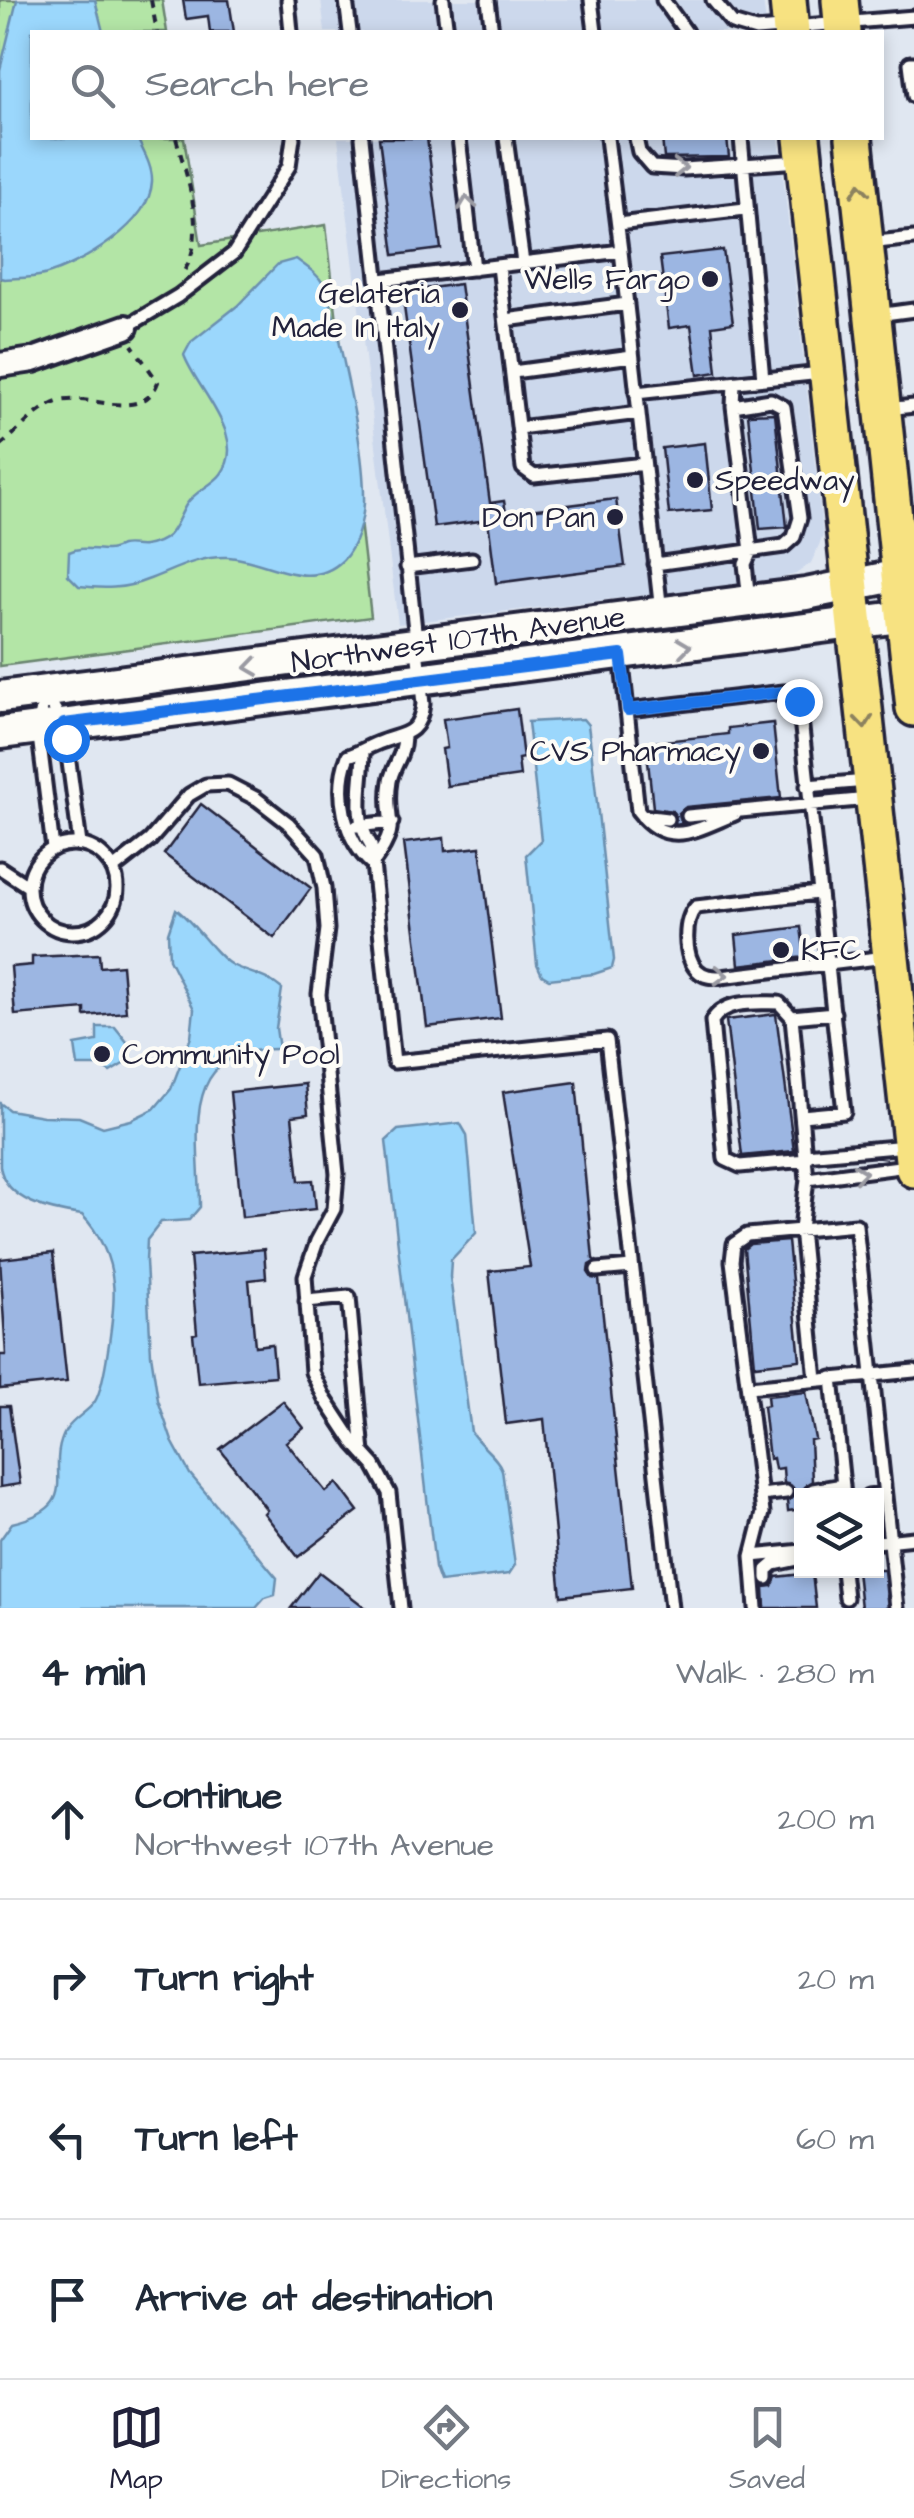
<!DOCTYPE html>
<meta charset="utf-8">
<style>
body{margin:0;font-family:"Architects Daughter",sans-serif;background:#f6f6f7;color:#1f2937}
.controls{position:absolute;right:30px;bottom:30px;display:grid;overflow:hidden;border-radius:0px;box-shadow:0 5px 15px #0003}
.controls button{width:90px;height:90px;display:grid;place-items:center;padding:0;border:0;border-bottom:2px solid #e0e1e3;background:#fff;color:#1f2937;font:50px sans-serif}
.stop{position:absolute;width:30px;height:30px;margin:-22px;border:8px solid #1a73e8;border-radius:50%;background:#fff}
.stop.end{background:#1a73e8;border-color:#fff;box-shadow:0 2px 10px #0008}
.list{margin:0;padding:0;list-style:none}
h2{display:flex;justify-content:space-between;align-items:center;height:130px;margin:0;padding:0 40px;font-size:42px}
h2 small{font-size:32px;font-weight:400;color:#747a83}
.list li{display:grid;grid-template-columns:65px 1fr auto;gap:30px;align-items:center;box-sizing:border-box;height:160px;padding:0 40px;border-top:2px solid #e0e1e3}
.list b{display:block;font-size:38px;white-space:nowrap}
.list p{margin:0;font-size:32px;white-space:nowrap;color:#747a83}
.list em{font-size:32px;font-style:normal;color:#747a83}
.icon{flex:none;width:55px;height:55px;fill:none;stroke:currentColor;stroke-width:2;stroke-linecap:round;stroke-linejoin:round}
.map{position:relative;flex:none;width:914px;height:1608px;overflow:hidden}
.search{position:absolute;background:#fff;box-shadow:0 5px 15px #0003;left:30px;right:30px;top:30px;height:110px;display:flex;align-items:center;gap:25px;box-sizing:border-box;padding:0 35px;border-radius:0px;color:#747a83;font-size:38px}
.sheet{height:770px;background:#fff}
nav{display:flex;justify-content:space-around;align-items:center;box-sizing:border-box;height:140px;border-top:2px solid #e0e1e3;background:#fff;font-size:28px;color:#747a83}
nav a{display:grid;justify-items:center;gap:5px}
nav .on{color:#22223b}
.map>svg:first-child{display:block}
.built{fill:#ccd8ec}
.green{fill:#b3e5a6;stroke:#6a8470;stroke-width:2.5}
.water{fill:#9bd7fc;stroke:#6b8faf;stroke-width:2.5}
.building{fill:#9cb6e2;stroke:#22223b;stroke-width:2.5}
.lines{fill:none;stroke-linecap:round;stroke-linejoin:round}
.lane-casing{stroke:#22223b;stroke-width:19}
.street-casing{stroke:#22223b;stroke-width:30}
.secondary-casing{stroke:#22223b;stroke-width:38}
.primary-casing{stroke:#22223b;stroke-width:42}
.path{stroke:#22223b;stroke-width:4;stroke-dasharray:8 8;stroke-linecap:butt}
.lane{stroke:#fdfcf7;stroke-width:11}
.street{stroke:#fdfcf7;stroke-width:22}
.secondary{stroke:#fdfcf7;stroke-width:30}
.primary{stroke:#f7e281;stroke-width:35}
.oneway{stroke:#9a9aa2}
.oneway2{stroke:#8c825e}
.route{stroke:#1a73e8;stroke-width:12}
.poi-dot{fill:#22223b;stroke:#fdfcf7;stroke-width:4}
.labels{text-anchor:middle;stroke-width:8;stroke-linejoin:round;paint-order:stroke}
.poi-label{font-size:30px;fill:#22223b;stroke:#fdfcf7;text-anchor:end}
.street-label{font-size:30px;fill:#22223b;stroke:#fdfcf7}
</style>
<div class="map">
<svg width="914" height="1608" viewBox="0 0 914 1608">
<rect width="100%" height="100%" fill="#e0e7f1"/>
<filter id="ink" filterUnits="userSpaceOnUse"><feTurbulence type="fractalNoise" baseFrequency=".01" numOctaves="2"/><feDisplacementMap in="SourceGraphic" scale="20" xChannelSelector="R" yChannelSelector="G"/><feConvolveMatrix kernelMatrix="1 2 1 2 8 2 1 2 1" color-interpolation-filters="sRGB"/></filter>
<g filter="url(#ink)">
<path class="built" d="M321,0H763L767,32H325Z
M338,138H779L823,536L811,563L796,574L774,580L398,624Z"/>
<path class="green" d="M0,0H162L167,32H32V138H184L201,245L326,225L371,617L0,666Z"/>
<path class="water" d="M17,0H95L103,32H32V138H137C143,151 153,167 152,182C150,224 81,265 44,275C32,278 17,278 5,279L0,278V70Z
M296,259C307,267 317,273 324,285C332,300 334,320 338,336C349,386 365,453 364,503C363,521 356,547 343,560C308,594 267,559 227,557C198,556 174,570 147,580C125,589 103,589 79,586L68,575L69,552C82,546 93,550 107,550C112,550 116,548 121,546C128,544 137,547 144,546C175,541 174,525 186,505C194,491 212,486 221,474C249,437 196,389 184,355L191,342L237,306L278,264Z
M583,719L588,725L591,748L614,960L612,968L594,974L549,979L542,975L537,964L526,855L541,840L528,722Z
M176,909C195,923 216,957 232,965C250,974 266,975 282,989L276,1028L279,1049C176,1048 200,1137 200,1207L189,1220L161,1222L147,1240L146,1261L151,1354L158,1400L172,1441L190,1474L277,1578L275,1595L265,1598L256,1608H0V1540L12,1523C87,1505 42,1472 66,1430C73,1419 86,1413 94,1403C105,1388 116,1303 113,1283C111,1258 99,1232 82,1215C53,1211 5,1202 0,1166C0,1146 0,1123 0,1103L9,1110L43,1116L79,1117L103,1127L131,1120L154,1109L171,1089L191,1037L194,1009L169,959L168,933Z
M97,1027H115L131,1047L125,1063L110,1072L100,1066H78L75,1045L97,1041Z
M460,1123L467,1135L476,1233L451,1260L450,1277L471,1432C480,1446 498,1457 502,1470L515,1565L509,1574L440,1582L435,1568L386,1141L398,1130Z"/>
<path class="building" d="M183,0H229L234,32H210L208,16L186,19Z
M379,138H427L441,249L394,255Z
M662,138H727L729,157L664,158Z
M723,250L733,323L712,326L717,372L698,375L691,325L669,328L660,257Z
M460,284L490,503L504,501L506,513L616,499L625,566L496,583L488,520L434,527L402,292Z
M775,413L787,527L760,529L748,414Z
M705,443L712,510L669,514L662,448Z
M517,709L523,758L518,759L520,776L447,786L442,749L447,748L443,719Z
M773,723L781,798L686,807L679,813L682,823L675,824L676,816L672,811L653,808L646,743L728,734V728Z
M201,804L311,888L274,938L164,854Z
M444,838L445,851L480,847L501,1018L427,1027L404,843Z
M801,927L805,957L739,965L736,935Z
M99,954L100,967L122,965L126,1012L85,1016V1009L15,1015L11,967L32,965V957Z
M776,1014L794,1151L742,1156L726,1020Z
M576,1082L593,1259L596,1261L589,1265L588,1272L592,1278L599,1279L632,1588L561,1596L544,1419L506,1424L489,1271L530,1267L503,1092Z
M305,1084L308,1114L292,1116L299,1181L313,1180L316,1209L242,1217L230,1092Z
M788,1241L800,1360L755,1365L744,1249L750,1244Z
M264,1249L266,1278L249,1280L255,1346L272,1344L275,1376L198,1383L193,1334L197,1333L190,1256Z
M53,1253L67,1382L0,1389V1355H6L0,1259Z
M806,1392L815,1439L810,1440L812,1481L804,1488L802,1509L788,1511L787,1501L794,1497L795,1490L784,1483L783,1468L775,1469L773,1458L769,1459L763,1406L768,1405L767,1396Z
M283,1401L304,1428L286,1442L326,1492L337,1483L358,1511L298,1557L264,1513L267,1510L220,1449Z
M0,1406H9L20,1484L0,1487Z
M857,1570H884L888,1608H861Z
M319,1572L366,1608H291Z
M812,1573L816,1608H765L764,1587L772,1586L776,1577Z"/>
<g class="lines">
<g class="lane-casing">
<path id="lane" d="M288,0L291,32
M346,0L350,32
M443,0L447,32
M488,0L492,32
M591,0L595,32
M663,0L686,32
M713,0L732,23L756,30L914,17
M914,63H910L914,96
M362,138L423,704C419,737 402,733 378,743C367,747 359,753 348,756C334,791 344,840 372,864
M459,138L474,269
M506,138L523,263
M607,138L621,251
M636,138L639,152L652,167L684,169L800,161
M741,138L763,379
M618,224L745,209
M868,243L914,238
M499,266L523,468L534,476L644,464
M380,280L621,251L661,612
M877,315L914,310
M506,320L627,304
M126,327L178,296L234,253L289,166L293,138
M513,372L632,356
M734,383L733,406L751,551L745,564L749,600
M636,393L821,373
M887,409L914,406
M519,428L639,413
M655,564L784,546L794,537L800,518L784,407L771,400L733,406
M407,567L472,559
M621,655L638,811C668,850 697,829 735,814
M45,693L64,725L80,844
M45,693L38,728L53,848
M628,710L784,692L792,693L799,701L844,1112L802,1116
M363,751C363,781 352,818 371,845L394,1062L607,1040L671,1608
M807,786L867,781
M642,816L667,819
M688,816L869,799
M357,826L392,822
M29 888a44 44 0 1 1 88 0a44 44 0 1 1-88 0Z
M373,863C404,820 383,822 390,781C394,763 403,758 404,737
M0,868L29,887
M113,869L150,840L189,795L206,785L228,784L257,799L288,823L317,855L324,888L327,929L319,994L337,1174L334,1209L317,1241L305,1276L312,1372L325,1399L354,1443L374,1465L389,1493L401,1608
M818,893L696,907C683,921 684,956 697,970C704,977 712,977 721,977L886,957
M792,1017L807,1179L801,1229L816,1380
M805,1155L907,1146
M806,1160L740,1166L725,1159L712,1021C725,999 756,1003 779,1003L792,1017L834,1013
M807,1179L907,1166
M597,1270L632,1267
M306,1301L349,1297L363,1453
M832,1378L844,1496
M749,1387L914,1371
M813,1490L843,1485
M761,1495L786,1492
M868,1496L884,1494
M876,1542L914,1538
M752,1556L763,1513L732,1261L734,1244L747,1235L856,1225L897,1608
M843,1570L846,1598
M767,1578V1570L774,1564L802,1558
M756,1608L752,1556L802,1551"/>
</g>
<g class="street-casing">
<path id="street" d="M0,365L33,360L126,327"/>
</g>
<g class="secondary-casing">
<path id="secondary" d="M0,697L806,594L914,572
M0,733L914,615"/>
</g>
<g class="primary-casing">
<path id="primary" d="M788,0L791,32
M840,0L843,32
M802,138L914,1169
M854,138L914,708"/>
</g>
<path class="path" d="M151,0L157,32
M176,138C187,178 208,233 184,271
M0,446C18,432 35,410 57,402C89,391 142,425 158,382L132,345"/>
<use href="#lane" class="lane"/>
<use href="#street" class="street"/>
<use href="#secondary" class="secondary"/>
<use href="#primary" class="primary"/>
</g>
<defs><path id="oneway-chevron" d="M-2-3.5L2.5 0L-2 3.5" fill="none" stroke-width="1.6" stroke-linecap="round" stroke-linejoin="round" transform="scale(2.5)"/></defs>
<g class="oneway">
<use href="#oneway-chevron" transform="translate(680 168) rotate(-1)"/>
<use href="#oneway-chevron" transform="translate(467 203) rotate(-97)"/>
<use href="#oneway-chevron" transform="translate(684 647) rotate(-7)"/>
<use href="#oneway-chevron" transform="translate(252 667) rotate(172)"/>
<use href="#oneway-chevron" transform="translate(721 975) rotate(2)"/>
<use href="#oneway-chevron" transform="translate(860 1173) rotate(-7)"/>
</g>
<g class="oneway2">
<use href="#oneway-chevron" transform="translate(860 190) rotate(-96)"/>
<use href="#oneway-chevron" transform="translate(864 722) rotate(84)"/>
</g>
</g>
<g class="lines" filter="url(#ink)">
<path class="route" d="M66,739L64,724L621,655L628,710L784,692L792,694L799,701"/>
</g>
<g class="poi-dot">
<circle cx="710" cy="279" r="10"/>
<circle cx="460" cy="310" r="10"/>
<circle cx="695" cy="480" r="10"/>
<circle cx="615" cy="517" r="10"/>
<circle cx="761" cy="751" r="10"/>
<circle cx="781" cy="950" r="10"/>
<circle cx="102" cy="1054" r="10"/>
</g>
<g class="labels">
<g class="poi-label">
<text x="690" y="289">Wells Fargo</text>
<text x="440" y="303">Gelateria<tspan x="440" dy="34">Made In Italy</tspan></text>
<text x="715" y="490" text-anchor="start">Speedway</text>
<text x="595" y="527">Don Pan</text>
<text x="741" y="761">CVS Pharmacy</text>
<text x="801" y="960" text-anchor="start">KFC</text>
<text x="122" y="1064" text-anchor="start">Community Pool</text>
</g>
<g class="street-label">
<text transform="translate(458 639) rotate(-8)" y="10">Northwest 107th Avenue</text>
</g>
</g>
</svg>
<div class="controls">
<button><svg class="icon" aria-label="layers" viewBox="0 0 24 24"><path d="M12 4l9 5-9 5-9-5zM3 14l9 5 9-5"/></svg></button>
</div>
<div class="stop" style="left:66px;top:739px"></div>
<div class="stop end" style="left:799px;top:701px"></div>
<div class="search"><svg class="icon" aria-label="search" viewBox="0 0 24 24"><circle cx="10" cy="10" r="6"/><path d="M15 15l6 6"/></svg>Search here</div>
</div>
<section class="sheet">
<h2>4 min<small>Walk · 280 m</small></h2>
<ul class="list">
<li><svg class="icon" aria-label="ahead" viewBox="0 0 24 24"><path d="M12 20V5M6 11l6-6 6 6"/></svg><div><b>Continue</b><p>Northwest 107th Avenue</p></div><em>200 m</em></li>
<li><svg class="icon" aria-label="right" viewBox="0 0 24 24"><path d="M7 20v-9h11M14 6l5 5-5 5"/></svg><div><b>Turn right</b></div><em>20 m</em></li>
<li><svg class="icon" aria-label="left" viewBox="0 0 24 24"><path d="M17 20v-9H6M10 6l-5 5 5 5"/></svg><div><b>Turn left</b></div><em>60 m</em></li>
<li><svg class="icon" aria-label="arrive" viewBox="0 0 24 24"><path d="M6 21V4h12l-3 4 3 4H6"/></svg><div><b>Arrive at destination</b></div></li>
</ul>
</section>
<nav>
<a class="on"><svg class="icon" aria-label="map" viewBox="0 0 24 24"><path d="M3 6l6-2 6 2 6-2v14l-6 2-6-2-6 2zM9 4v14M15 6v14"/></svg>Map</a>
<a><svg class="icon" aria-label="directions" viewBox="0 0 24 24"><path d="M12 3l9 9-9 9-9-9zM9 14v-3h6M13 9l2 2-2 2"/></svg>Directions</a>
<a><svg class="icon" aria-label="saved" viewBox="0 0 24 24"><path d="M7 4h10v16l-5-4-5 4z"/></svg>Saved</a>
</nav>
